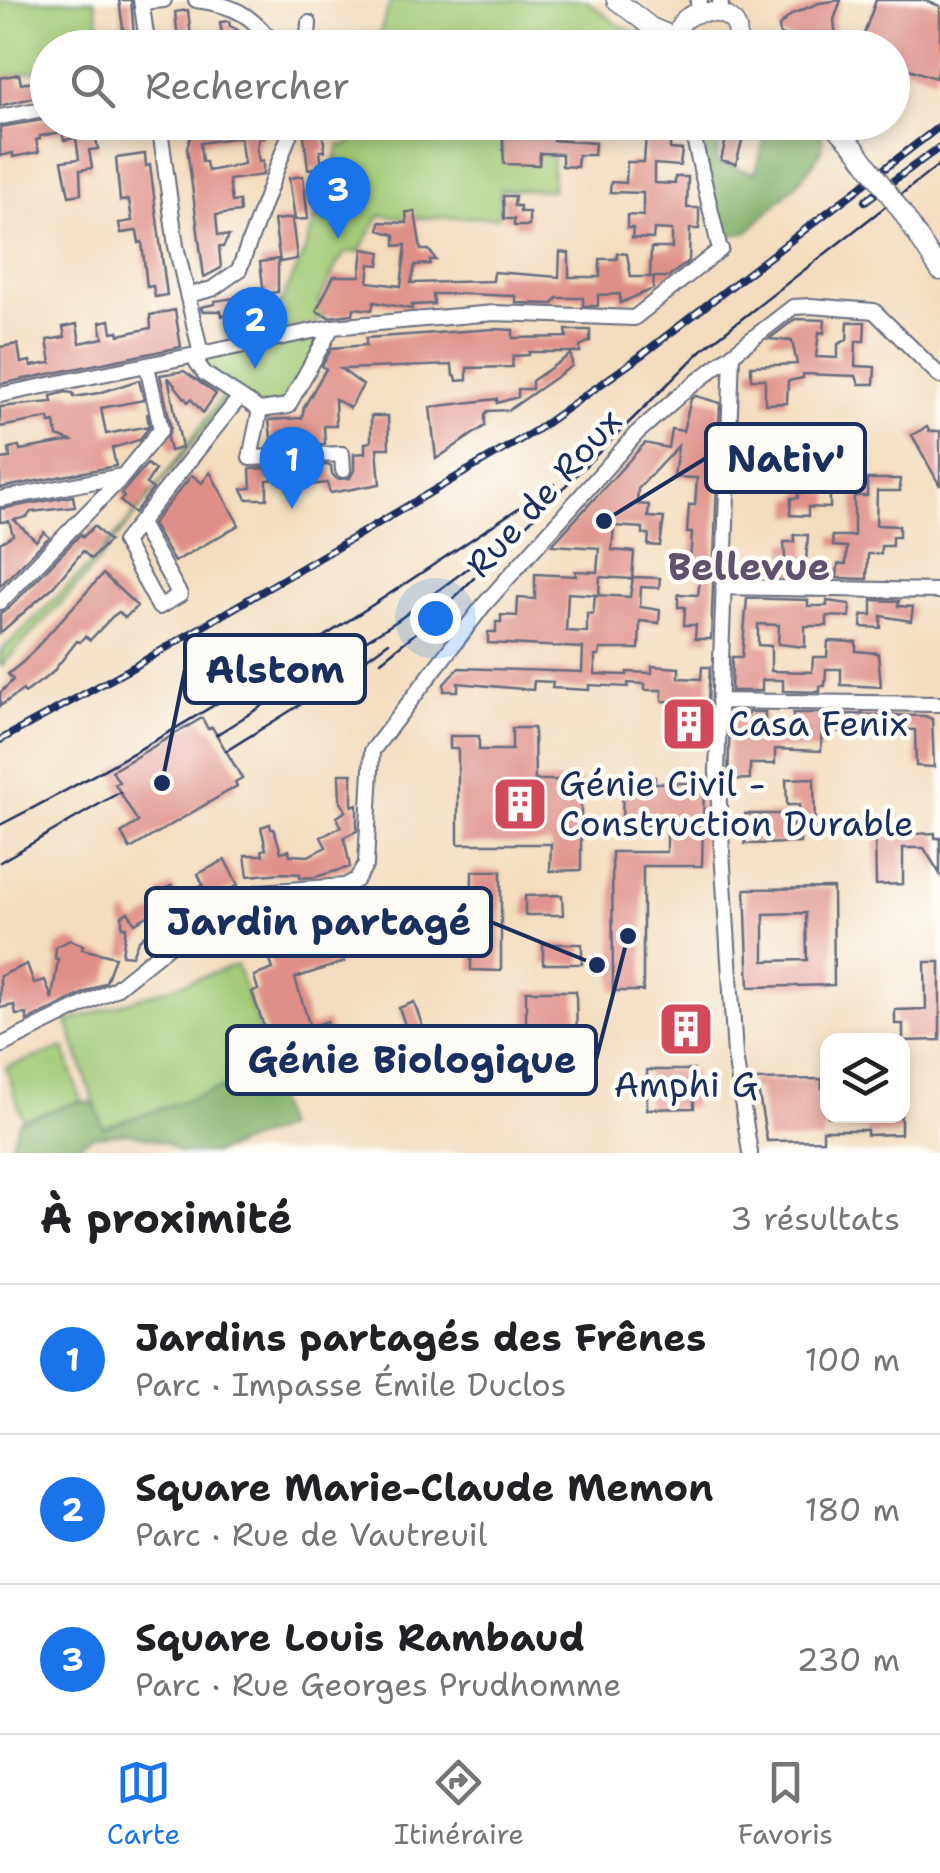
<!DOCTYPE html>
<html lang="fr">
<meta charset="utf-8">
<style>
body{margin:0;font-family:"Shantell Sans",sans-serif;background:#f2f2f2;color:#202124}
.controls{position:absolute;right:30px;bottom:30px;display:grid;overflow:hidden;border-radius:20px;box-shadow:0 5px 15px #0003}
.controls button{width:90px;height:90px;display:grid;place-items:center;padding:0;border:0;border-bottom:2px solid #e0e0e0;background:#fff;color:#202124;font:50px sans-serif}
.you{position:absolute;left:435px;top:618px;width:35px;height:35px;margin:-25px;border:8px solid #fff;border-radius:50%;background:#1a73e8;box-shadow:0 0 0 15px #1a73e833}
.badge{display:grid;place-items:center;width:65px;height:65px;border-radius:50%;background:#1a73e8;color:#fff;font-size:32px;font-weight:700}
.pin{position:absolute;translate:-50% -82px;filter:drop-shadow(0 2px 5px #0008)}
.pin::after{content:'';position:absolute;top:52px;width:35px;height:30px;background:inherit;clip-path:polygon(0 0,100% 0,50% 100%)}
.list{margin:0;padding:0;list-style:none}
h2{display:flex;justify-content:space-between;align-items:center;height:130px;margin:0;padding:0 40px;font-size:42px}
h2 small{font-size:32px;font-weight:400;color:#757577}
.list li{display:grid;grid-template-columns:65px 1fr auto;gap:30px;align-items:center;box-sizing:border-box;height:150px;padding:0 40px;border-top:2px solid #e0e0e0}
.list b{display:block;font-size:38px;white-space:nowrap}
.list p{margin:0;font-size:32px;white-space:nowrap;color:#757577}
.list em{font-size:32px;font-style:normal;color:#757577}
.icon{flex:none;width:55px;height:55px;fill:none;stroke:currentColor;stroke-width:2;stroke-linecap:round;stroke-linejoin:round}
.map{position:relative;flex:none;width:940px;height:1153px;overflow:hidden}
.search{position:absolute;background:#fff;box-shadow:0 5px 15px #0003;left:30px;right:30px;top:30px;height:110px;display:flex;align-items:center;gap:25px;box-sizing:border-box;padding:0 35px;border-radius:55px;color:#757577;font-size:38px}
.sheet{height:580px;background:#fff}
nav{display:flex;justify-content:space-around;align-items:center;box-sizing:border-box;height:140px;border-top:2px solid #e0e0e0;background:#fff;font-size:28px;color:#757577}
nav a{display:grid;justify-items:center;gap:5px}
nav .on{color:#1a73e8}
.map>svg:first-child{display:block}
.green{fill:#a3cb77;stroke:#5f7d6a;stroke-width:2.5}
.forest{fill:#82af68;stroke:#4e6f63;stroke-width:2.5}
.building{fill:#df8f89;fill-rule:evenodd}
.lines{fill:none;stroke-linecap:round;stroke-linejoin:round}
.minor-casing{stroke:#666c7f;stroke-width:18}
.major-casing{stroke:#666c7f;stroke-width:21}
.minor{stroke:#fff;stroke-width:14}
.major{stroke:#fff;stroke-width:18}
.tram{stroke:#1b2f5e;stroke-width:2.5}
.rail-casing{stroke:#1b2f5e;stroke-width:8}
.rail{stroke:#fdfcf7;stroke-width:4;stroke-dasharray:11;stroke-linecap:butt}
.major-bridge-casing{stroke:#666c7f;stroke-width:21;stroke-linecap:butt}
.major-bridge{stroke:#fff;stroke-width:18}
.labels{text-anchor:middle;stroke-width:9;stroke-linejoin:round;paint-order:stroke}
.street-label{font-size:35px;fill:#1b2f5e;stroke:#fdfcf7}
.poi-label{font-size:35px;fill:#1b2f5e;stroke:#fdfcf7;text-anchor:start}
.neighbourhood-label{font-size:38px;font-weight:bold;fill:#60516d;stroke:#fdfcf7}
.leader{fill:none;stroke:#1b2f5e;stroke-width:4}
.callout-dot{fill:#1b2f5e;stroke:#fdfcf7;stroke-width:4}
.callout{fill:#fdfcf7;stroke:#1b2f5e;stroke-width:4}
.callout-label{font-size:38px;text-anchor:middle;font-weight:bold;fill:#1b2f5e}
</style>
<div class="map">
<svg width="940" height="1153" viewBox="0 0 940 1153">
<rect width="100%" height="100%" fill="#fdfcf7"/>
<filter id="ink" filterUnits="userSpaceOnUse"><feTurbulence type="fractalNoise" baseFrequency=".01" numOctaves="2"/><feDisplacementMap in="SourceGraphic" scale="20" xChannelSelector="R" yChannelSelector="G"/><feConvolveMatrix kernelMatrix="1 2 1 2 8 2 1 2 1" color-interpolation-filters="sRGB"/></filter>
<filter id="wash" filterUnits="userSpaceOnUse"><feTurbulence type="fractalNoise" baseFrequency=".0048" numOctaves="4" result="noise"/><feDisplacementMap in="SourceGraphic" scale="40" xChannelSelector="R" yChannelSelector="G"/><feGaussianBlur stdDeviation="2.25" result="paint"/><feColorMatrix in="noise" values="0 0 0 0 0 0 0 0 0 0 0 0 0 0 0 0 0 1.4 0 .05"/><feComposite in="paint" operator="in"/></filter>
<g filter="url(#wash)">
<rect width="100%" height="100%" fill="#f2dcbd"/>
<path class="green" d="M0,0H94L105,47L48,48L47,68L0,78Z
M391,0H586L618,25L671,47H375Z
M357,123H527V139L502,138V153L553,155L552,190L501,189L498,217L414,218L380,215L359,252H346L337,264L318,303L324,316L312,324L227,342L221,323L280,305L304,253L340,145H350Z
M332,327L288,406L260,410L205,374L201,354Z
M223,396L227,401L82,581L0,667V652L94,561L151,495Z
M237,965L272,1071L103,1128L67,1022Z
M64,1048L81,1101L23,1120L6,1067Z"/>
<path class="forest" d="M704,123L724,125L716,162L755,173L769,123H813C818,128 824,136 822,145C819,168 764,214 747,232L733,235C710,220 703,150 704,123Z
M276,1070L280,1073L269,1080L285,1128L214,1153H180L166,1143L130,1133L94,1136L63,1153L9,1150L19,1121L81,1101L95,1104L103,1128Z"/>
<g id="blocks">
<path class="building" d="M119,0H131L135,48H119L118,37L124,36Z
M841,0L834,20L836,38L801,42L780,35L779,26L792,14L819,3Z
M876,0H924L940,6V63L935,78L892,63V48H859Z
M188,10L191,37L222,34L220,22L229,21L230,26L238,30L237,48H224L223,43L179,48L175,12Z
M19,74L21,84L48,78V94L0,106V78Z
M48,119V122H93L98,149L89,150L92,168L80,170L81,194L69,196L62,161L79,159L76,138L64,140L62,132L40,136V139L36,140L39,152L13,157V153L0,156V127Z
M189,122H251L255,129L262,128L264,138H259L257,149L259,162L263,161V175L229,180L232,202L239,201L240,212L216,215L218,235L229,236L223,247H219L221,268L204,277L187,148L191,135ZM240,137L244,164L208,171L206,162H202L200,143Z
M502,122H554L553,140L595,143L594,155H578L577,167L562,166V154L540,153L539,165L504,164Z
M610,122H671L670,149L682,150L680,166L654,164V183L675,184V177H688L687,208H699V229H690L689,261L668,277H650L651,248H672V230L654,229L653,239L632,238L633,228H627V215L643,216V193L610,192L611,182L626,183L627,162H644L646,135L610,130Z
M730,122H747L736,164L721,160Z
M323,132L325,151H320L322,167L308,169L304,135Z
M145,154L146,166L150,165L167,295L155,297L153,286L147,287L142,242L139,243L137,231L121,233L119,223L132,221L129,200L120,201L116,158Z
M303,176L308,219L295,220L289,178Z
M503,196H515L514,206H520V212H529V226H514V219H504Z
M406,212H415L421,250H429L436,260H430V264L415,265L411,283L493,281L494,272L559,277L560,252L569,253V277H600V259H617V253L627,254L631,277H654L653,289L620,303V294L598,295V306H583V298H557L553,304L516,303V296L464,294H433L434,304L412,305V309L374,302L372,310L354,308L353,314L329,317L316,311L334,276H360L363,249L381,252L379,265L370,264L368,282L401,286L406,245L395,246V235L379,230L380,222L407,223Z
M292,218L297,259L280,262L274,220Z
M278,259V292L264,294L260,262Z
M253,295L254,309L222,316L221,311H202L201,307L215,304V301Z
M175,310L181,347L0,384V347L18,344L21,363L30,361L31,366L51,363L47,340L65,337L63,327L77,324L80,343L103,338L100,322L110,320L112,332L118,331L119,335L151,328L150,315Z
M795,319L825,320L824,333L819,332L816,357L838,358V344L847,340L848,322H865L864,341H856L855,366L875,367L874,384H859L856,376L803,374V378L788,381L787,403L765,404V379H751V366L797,364L792,341L769,339Z
M493,329L513,330V338L567,337L566,330H590V341L580,346V352H529V355L513,356L512,367L467,368V380L457,381L456,376H453L452,365L341,369L363,385L350,408L335,399L336,426H324L325,444L302,445V435L292,436H281L282,446H272L269,420L302,418L304,407L326,369L322,366L332,348L366,345V338Z
M571,354L572,366L509,410L488,411L485,414V426L436,459L430,407L497,399V403L518,397V389H532V381Z
M184,371L216,394L203,413L191,399L188,402L168,377L182,448L170,451L167,438L171,427L160,375Z
M139,380L144,400L101,408L106,434L149,426L147,413L150,426L139,440L112,448L116,466L0,488V459L10,458L9,448L19,446L20,450L71,441L57,436L55,422L50,423L49,418L0,427V407L52,402L51,396L66,392L73,393L74,397L99,393Z
M696,396L720,403L711,639H695L696,625H684L685,607H678V594L698,595L702,563L690,562L692,533H687L689,505H695L697,478L674,477L678,446L638,489L637,504L649,505L648,517L664,518L660,546L648,545L649,534H643V528L614,526L612,550L634,552L632,579L600,577L599,595L568,593L566,631L587,632V613L593,614L595,595L630,597L633,577L660,578L659,588L641,587L640,607L660,610L659,623L640,621L639,649H600L599,656H595V674L627,675V672L652,673V666L679,668V678L701,679L702,667H710L708,701L695,700L694,733H683V702L662,701V690H645V684L628,683V687L589,685V690L552,688L553,682L534,681L533,690L458,683V691H444V684L459,668L582,672L583,648L488,643V632H496V622H501V615L517,616L518,598L535,599V574L576,576L575,571L597,572L599,548L552,545L645,443L668,448L671,429L683,431L691,399Z
M371,416H388L389,448H377L380,484L330,493L327,483L310,485L304,477L276,479L267,480V499H247L242,489L251,488L250,469L326,465L331,466L332,474L337,479L350,478L354,470V454L365,453V443L371,442Z
M927,427L929,431H940V486L912,435Z
M845,453V472H823L822,493H830V508L808,507V516L790,515L791,498H798V493H802L804,460H822V455Z
M147,464L155,470L146,484L153,489L134,513L120,501L124,497L121,494Z
M210,472L239,525L174,562L152,524L192,475L202,483Z
M867,479H900V491H877L876,525L899,526V537H892V546H881V554H868L867,579L837,578L838,564H846L847,547L833,546L832,536H854V496H867Z
M73,496L75,507L31,512L27,517L14,520L36,541L44,532L49,537L0,586V543L13,535L9,521L0,522V509Z
M94,526L109,541L91,559L83,551L53,587L0,633V613L8,609L81,534L83,537Z
M794,535H808L805,574L786,575L784,542H794Z
M103,574L137,606L125,618L119,612L112,617L90,640L85,636L80,642L77,641L52,673L25,693L23,690L0,706V693L13,680L8,674L23,662Z
M747,598L808,600V606H827V601L850,604V617L827,616V626H805V647L778,644L779,625L758,624V645L771,646V671L812,672L813,657H827L828,641L856,642V651L878,653L881,687L841,685V669H826L825,686H820V692L783,691V680H762V691H731L732,657H742Z
M872,600L899,601L898,606L913,607L911,621L881,616V628L861,627L862,615H872Z
M748,712H765V733L780,734H793V713H822L821,751L775,749V764H750V779L728,780L730,716H748Z
M840,714L925,716L932,719L934,767L916,766L915,730L874,728V733L840,732Z
M202,718L208,729L212,727L242,778L235,782L237,786L130,849L121,833L138,822L115,784L119,782L112,771Z
M512,728H534L535,780H581V870L550,871L551,844H458V749H450V736H479V750H512Z
M339,774H352V806L357,804V831L344,837L350,867L315,877L300,878V874L283,873L248,876L245,855H263L262,850L266,849L261,827L270,824L271,829H274L281,852L289,850L290,855L308,856L326,847L321,837L341,827L337,817L346,811L340,801Z
M623,777H655V783H704L702,866H643V991H613L612,852H667V825H622Z
M814,778L815,832H800V843L745,844V814H782V826L800,825L799,805H787L786,779Z
M935,833V838H940V874L924,848H903V884L876,885L875,836Z
M225,860L238,885L149,931L138,941L132,956L122,955L126,927H122V916L128,912L135,923L165,906L158,894L172,885L180,899L203,885L198,874Z
M472,871H501V971L471,970Z
M833,888L834,985L749,987L745,889ZM806,913L807,960L764,961V914Z
M562,895L563,915H525V896Z
M330,921L344,962L295,978L310,1027L327,1021L338,1054L280,1073L252,992L258,990L254,976L273,969L264,943Z
M70,940L83,945L82,949L115,957L106,982L27,1021V1014L16,1015L14,1005L0,1008V976L27,964L34,983L45,980L52,999L58,959H55L56,947Z
M543,944H582V964H543Z
M925,962H940V1040L903,1041V1024H895V1010L926,1009Z
M526,991H576L577,1042H526Z
M414,1002L426,1036H480V1053H425L427,1060L365,1082L359,1066L404,1049L397,1031L406,1028L399,1008Z
M664,1015H708V1043L664,1042Z
M647,1070H694V1108L647,1109Z
M822,1079V1088H828V1116H901V1134L867,1135V1130H823V1140L767,1141L758,1089H751L750,1080Z"/>
</g>
</g>
<g filter="url(#ink)">
<use href="#blocks" fill-opacity="0" stroke="#666c7f" stroke-width="2.5"/>
<g class="lines">
<g class="minor-casing">
<path id="minor" d="M141,0L148,48
M196,0C236,5 253,16 277,48
M720,0L721,5
M142,2L164,0
M698,3L700,0
M307,48L309,23
M0,117L48,108
M159,122L176,246L201,354
M690,122L720,250
M188,295L212,289L239,270L294,122
M201,354L197,363L205,374L260,410L288,406L332,327
M732,354L717,772L735,1055L750,1153
M0,395L332,327L494,313L634,318L721,249
M260,410L250,458L342,454L343,470
M0,499L122,476
M140,524L180,595L159,607L124,542L240,397
M723,587L939,591
M0,602L123,476L161,429L147,366
M719,701L940,704
M0,1046L115,989L197,923L227,906L259,892L345,886L356,880L366,864L372,751L483,606L637,433L681,394L793,307L811,306L874,311L940,376"/>
</g>
<g class="major-casing">
<path id="major" d="M616,0L651,27L679,39
M683,48C656,0 760,0 733,48
M831,122L856,149
M902,212L940,271"/>
</g>
<use href="#minor" class="minor"/>
<use href="#major" class="major"/>
<path class="tram" d="M381,661L433,619L474,578
M216,735L397,621L526,525L703,349L940,164
M226,751L319,693L389,642
M0,825C193,727 375,605 554,484
M0,862L120,792"/>
<g class="rail-casing">
<path id="rail" d="M865,201L940,147
M0,740L130,669L535,431L635,360L940,126"/>
</g>
<use href="#rail" class="rail"/>
<g class="major-bridge-casing">
<path id="major-bridge" d="M856,149L902,212"/>
</g>
<use href="#major-bridge" class="major-bridge"/>
</g>
</g>
<defs>
<g id="building-square" transform="scale(2.875)"><rect x="-9" y="-9" width="18" height="18" rx="4" fill="#d1495b" stroke="#fdfcf7"/><path d="M-4-6H4V6H1V3H-1V6H-4ZM-2.5-4.3h1.7v1.8h-1.7ZM.8-4.3h1.7v1.8H.8ZM-2.5-1h1.7V.8h-1.7ZM.8-1h1.7V.8H.8Z" fill="#fff"/></g>
</defs>
<g fill-rule="evenodd">
<use href="#building-square" x="689" y="724"/>
<use href="#building-square" x="520" y="804"/>
<use href="#building-square" x="686" y="1029"/>
</g>
<g class="labels">
<g class="street-label">
<text transform="translate(544 493) rotate(-48)" y="12">Rue de Roux</text>
</g>
<g class="poi-label">
<text x="728" y="736">Casa Fenix</text>
<text x="559" y="796">Génie Civil -<tspan x="559" dy="40">Construction Durable</tspan></text>
<text x="686" y="1097" text-anchor="middle">Amphi G</text>
</g>
<g class="neighbourhood-label">
<text x="749" y="580">Bellevue</text>
</g>
</g>
<path class="leader" d="M604 521L706 458M162 783L185 669M597 965L491 922M628 936L596 1060"/>
<g class="callout-dot">
<circle cx="604" cy="521" r="10"/>
<circle cx="162" cy="783" r="10"/>
<circle cx="597" cy="965" r="10"/>
<circle cx="628" cy="936" r="10"/>
</g>
<g class="callout">
<rect x="706" y="424" width="159" height="68" rx="10"/>
<rect x="185" y="635" width="180" height="68" rx="10"/>
<rect x="146" y="888" width="345" height="68" rx="10"/>
<rect x="227" y="1026" width="369" height="68" rx="10"/>
</g>
<g class="callout-label">
<text x="786" y="472">Nativ'</text>
<text x="275" y="683">Alstom</text>
<text x="319" y="935">Jardin partagé</text>
<text x="412" y="1073">Génie Biologique</text>
</g>
</svg>
<div class="controls">
<button><svg class="icon" aria-label="layers" viewBox="0 0 24 24"><path d="M12 4l9 5-9 5-9-5zM3 14l9 5 9-5"/></svg></button>
</div>
<div class="you"></div>
<div class="pin badge" style="left:292px;top:509px">1</div>
<div class="pin badge" style="left:255px;top:369px">2</div>
<div class="pin badge" style="left:338px;top:239px">3</div>
<div class="search"><svg class="icon" aria-label="search" viewBox="0 0 24 24"><circle cx="10" cy="10" r="6"/><path d="M15 15l6 6"/></svg>Rechercher</div>
</div>
<section class="sheet">
<h2>À proximité<small>3 résultats</small></h2>
<ul class="list">
<li><span class="badge">1</span><div><b>Jardins partagés des Frênes</b><p>Parc · Impasse Émile Duclos</p></div><em>100 m</em></li>
<li><span class="badge">2</span><div><b>Square Marie-Claude Memon</b><p>Parc · Rue de Vautreuil</p></div><em>180 m</em></li>
<li><span class="badge">3</span><div><b>Square Louis Rambaud</b><p>Parc · Rue Georges Prudhomme</p></div><em>230 m</em></li>
</ul>
</section>
<nav>
<a class="on"><svg class="icon" aria-label="map" viewBox="0 0 24 24"><path d="M3 6l6-2 6 2 6-2v14l-6 2-6-2-6 2zM9 4v14M15 6v14"/></svg>Carte</a>
<a><svg class="icon" aria-label="directions" viewBox="0 0 24 24"><path d="M12 3l9 9-9 9-9-9zM9 14v-3h6M13 9l2 2-2 2"/></svg>Itinéraire</a>
<a><svg class="icon" aria-label="saved" viewBox="0 0 24 24"><path d="M7 4h10v16l-5-4-5 4z"/></svg>Favoris</a>
</nav>
